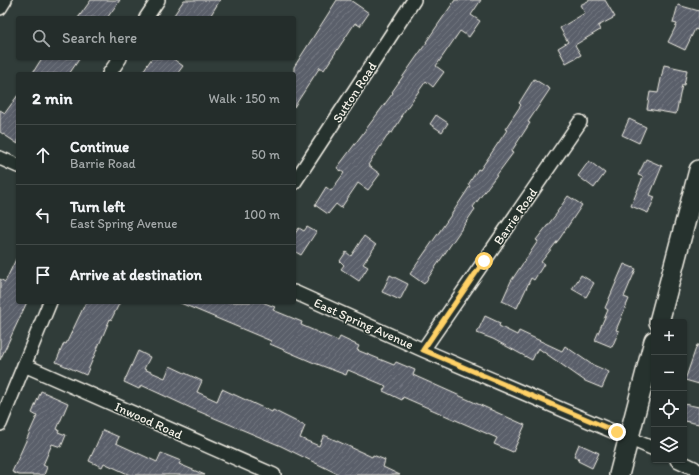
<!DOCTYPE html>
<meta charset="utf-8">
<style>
body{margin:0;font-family:Itim,sans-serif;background:#303937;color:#f1f3f6}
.controls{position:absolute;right:12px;bottom:12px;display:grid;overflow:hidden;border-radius:4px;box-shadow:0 1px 3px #0004}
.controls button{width:36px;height:36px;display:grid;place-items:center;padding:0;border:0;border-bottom:1px solid #414947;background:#242d2b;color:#f1f3f6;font:20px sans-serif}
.stop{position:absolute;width:12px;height:12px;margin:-9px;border:3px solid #ffd166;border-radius:50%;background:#fff}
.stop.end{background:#ffd166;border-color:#fff;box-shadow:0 1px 4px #0008}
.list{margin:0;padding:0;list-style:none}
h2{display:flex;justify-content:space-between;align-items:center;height:52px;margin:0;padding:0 16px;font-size:17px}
h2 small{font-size:13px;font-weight:400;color:#a3a8a9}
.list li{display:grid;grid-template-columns:26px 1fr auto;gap:12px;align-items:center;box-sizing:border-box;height:60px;padding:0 16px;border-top:1px solid #414947}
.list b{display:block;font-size:15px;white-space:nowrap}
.list p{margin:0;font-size:13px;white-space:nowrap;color:#a3a8a9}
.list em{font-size:13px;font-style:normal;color:#a3a8a9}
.icon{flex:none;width:22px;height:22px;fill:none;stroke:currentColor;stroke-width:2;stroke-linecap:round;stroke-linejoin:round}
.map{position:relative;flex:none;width:699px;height:475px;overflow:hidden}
.search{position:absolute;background:#242d2b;box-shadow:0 1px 3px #0004;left:16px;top:16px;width:280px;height:44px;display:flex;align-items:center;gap:10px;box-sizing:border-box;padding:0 14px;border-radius:4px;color:#a3a8a9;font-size:15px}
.panel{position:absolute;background:#242d2b;box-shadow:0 1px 3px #0004;left:16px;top:72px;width:280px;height:232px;border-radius:4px}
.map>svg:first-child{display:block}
.building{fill:url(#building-hatch);stroke:#f4f1e8}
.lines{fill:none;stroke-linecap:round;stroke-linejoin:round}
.street-casing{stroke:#f4f1e8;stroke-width:16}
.secondary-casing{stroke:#f4f1e8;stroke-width:22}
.street{stroke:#26332d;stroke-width:13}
.secondary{stroke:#26332d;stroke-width:19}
.route{stroke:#ffd166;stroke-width:5}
.labels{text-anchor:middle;stroke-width:3;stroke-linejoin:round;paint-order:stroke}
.street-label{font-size:13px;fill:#f4f1e8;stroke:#26332d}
</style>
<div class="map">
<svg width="699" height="475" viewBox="0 0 699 475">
<defs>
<pattern id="building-hatch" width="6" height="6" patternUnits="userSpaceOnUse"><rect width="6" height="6" fill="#5a5e6b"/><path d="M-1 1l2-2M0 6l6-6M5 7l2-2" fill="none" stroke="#727680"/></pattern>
</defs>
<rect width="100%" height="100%" fill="#303c39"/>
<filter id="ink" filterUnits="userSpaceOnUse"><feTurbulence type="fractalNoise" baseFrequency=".025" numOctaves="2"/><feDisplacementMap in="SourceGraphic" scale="8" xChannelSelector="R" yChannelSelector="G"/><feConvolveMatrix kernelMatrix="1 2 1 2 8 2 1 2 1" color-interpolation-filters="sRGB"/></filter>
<g filter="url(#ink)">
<path class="building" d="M91,0H120L107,18H78Z
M184,0H220L209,18H172Z
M337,0H350L369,13L360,26L355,23L324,70L320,67L294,107V67Z
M455,0H481L471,15L480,21L469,37L460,31L436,66L444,72L433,87L426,81L401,116L402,117L392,133L390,132L368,165L380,174L368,190L358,183L341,208L336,204L328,214L315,205L326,187L331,191L344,173L337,168L393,93L392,92L427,42H426Z
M590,0H605L615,17L598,26L600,30L575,45L581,55L566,63L558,48L568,42L560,28L585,13L580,5Z
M678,5L699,11V24L697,30L695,29L685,50L668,42L677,24L673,23Z
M42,58H80L69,74H32Z
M152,58H172L183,66L177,74H141Z
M664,65L687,70L684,85H682L676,114L647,109L650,92L658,93Z
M534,79L550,89L528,122L530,123L511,152L513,153L473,207L475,209L424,284L410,274L451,215L470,186L468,185L478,169L480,170L507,130L505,129L521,105L519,103Z
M18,95V144L0,132V110L5,113Z
M436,115L448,123L442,132L430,124Z
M629,119L646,127L639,143L622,135Z
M646,159L662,166L650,195L655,197L648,213L631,206L643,177L638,175Z
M589,161L605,173L594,188L578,176Z
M568,196L582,205L560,238L541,262L544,264L534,280L531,278L517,308L502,301L511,281L538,241L536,240L558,212H557Z
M307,227L316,232L301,255L294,251V235L299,228L304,231Z
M364,236L376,245L363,264L368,267L359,281L341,269L344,265L340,261L346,252L351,256Z
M18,255V302H27L0,360V279L5,282Z
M624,264L636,269L624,297L629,299L616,330L619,331L612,347L595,340L608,310L605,308Z
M390,275L408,284L400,300L382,292Z
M581,275L594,283L586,297L572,289Z
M86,302H120L111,320L110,319L86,375L56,362L64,343L66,344Z
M178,302H262L275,307L273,310L302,322L301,325L338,341L340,337L359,346L357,350L394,365L396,362L415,370L413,375L525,425L513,452L494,444L497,438L403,397L402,400L383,391L386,386L348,370L346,375L312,362L270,344L271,341Z
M485,316L500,323L499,326L517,335L519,331L562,351L565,346L591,364L609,372L602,388L585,381L538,348L532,360L493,339L477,333Z
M697,345H699V384L685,380Z
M138,351L150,357L144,369L165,378L170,366L202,381L197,392L217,401L222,389L272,412L273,410L305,426L300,438L319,446L324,435L372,457L373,455L385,460L383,467L400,475H340L281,446L193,409L141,385L139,389L124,382Z
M41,391L68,403L57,429L59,430L58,432L66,435L61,447L52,444L43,465L47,467L44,475H19L12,472L37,416L32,413Z
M684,404L699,407V424L684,421Z
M103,430L119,437L116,443L157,462L161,453L181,461L179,464L205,475H130L104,463L102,467L89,461Z
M579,444L599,453L592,468L578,461L579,458L574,456Z"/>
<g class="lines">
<g class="street-casing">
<path id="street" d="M0,8L5,0
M146,18L158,0
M109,74L120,58
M0,158L18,166
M294,183L414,0
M294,292L423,350L654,449
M423,350L580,122
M24,365L274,475
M0,424L50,302
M677,460L694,468L699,472"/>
</g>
<g class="secondary-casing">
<path id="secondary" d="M659,322L699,170
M619,475L654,341"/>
</g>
<use href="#street" class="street"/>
<use href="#secondary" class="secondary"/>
</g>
</g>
<g class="lines" filter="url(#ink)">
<path class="route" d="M484,261L423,350L617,432"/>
</g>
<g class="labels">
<g class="street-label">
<text transform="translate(354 92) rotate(-57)" y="5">Sutton Road</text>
<text transform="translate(515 216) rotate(-55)" y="5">Barrie Road</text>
<text transform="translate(364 323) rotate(24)" y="5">East Spring Avenue</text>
<text transform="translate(149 420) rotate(24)" y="5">Inwood Road</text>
</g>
</g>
</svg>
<div class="controls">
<button>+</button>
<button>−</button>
<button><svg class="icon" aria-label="locate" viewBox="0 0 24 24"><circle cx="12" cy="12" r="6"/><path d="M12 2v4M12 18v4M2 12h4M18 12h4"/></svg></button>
<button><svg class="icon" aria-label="layers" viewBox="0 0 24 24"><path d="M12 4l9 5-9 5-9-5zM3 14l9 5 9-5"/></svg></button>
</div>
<div class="stop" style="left:484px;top:261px"></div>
<div class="stop end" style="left:617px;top:432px"></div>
<div class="search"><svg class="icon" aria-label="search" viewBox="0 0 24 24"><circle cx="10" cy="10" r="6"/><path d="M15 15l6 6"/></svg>Search here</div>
<section class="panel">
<h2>2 min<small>Walk · 150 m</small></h2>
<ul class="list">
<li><svg class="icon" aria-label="ahead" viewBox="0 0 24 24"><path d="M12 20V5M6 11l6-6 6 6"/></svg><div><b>Continue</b><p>Barrie Road</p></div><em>50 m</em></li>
<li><svg class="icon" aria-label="left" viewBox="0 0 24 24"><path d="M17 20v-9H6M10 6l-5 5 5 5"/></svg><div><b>Turn left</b><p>East Spring Avenue</p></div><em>100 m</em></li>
<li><svg class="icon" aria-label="arrive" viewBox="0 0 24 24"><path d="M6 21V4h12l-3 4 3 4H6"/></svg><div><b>Arrive at destination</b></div></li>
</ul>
</section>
</div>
